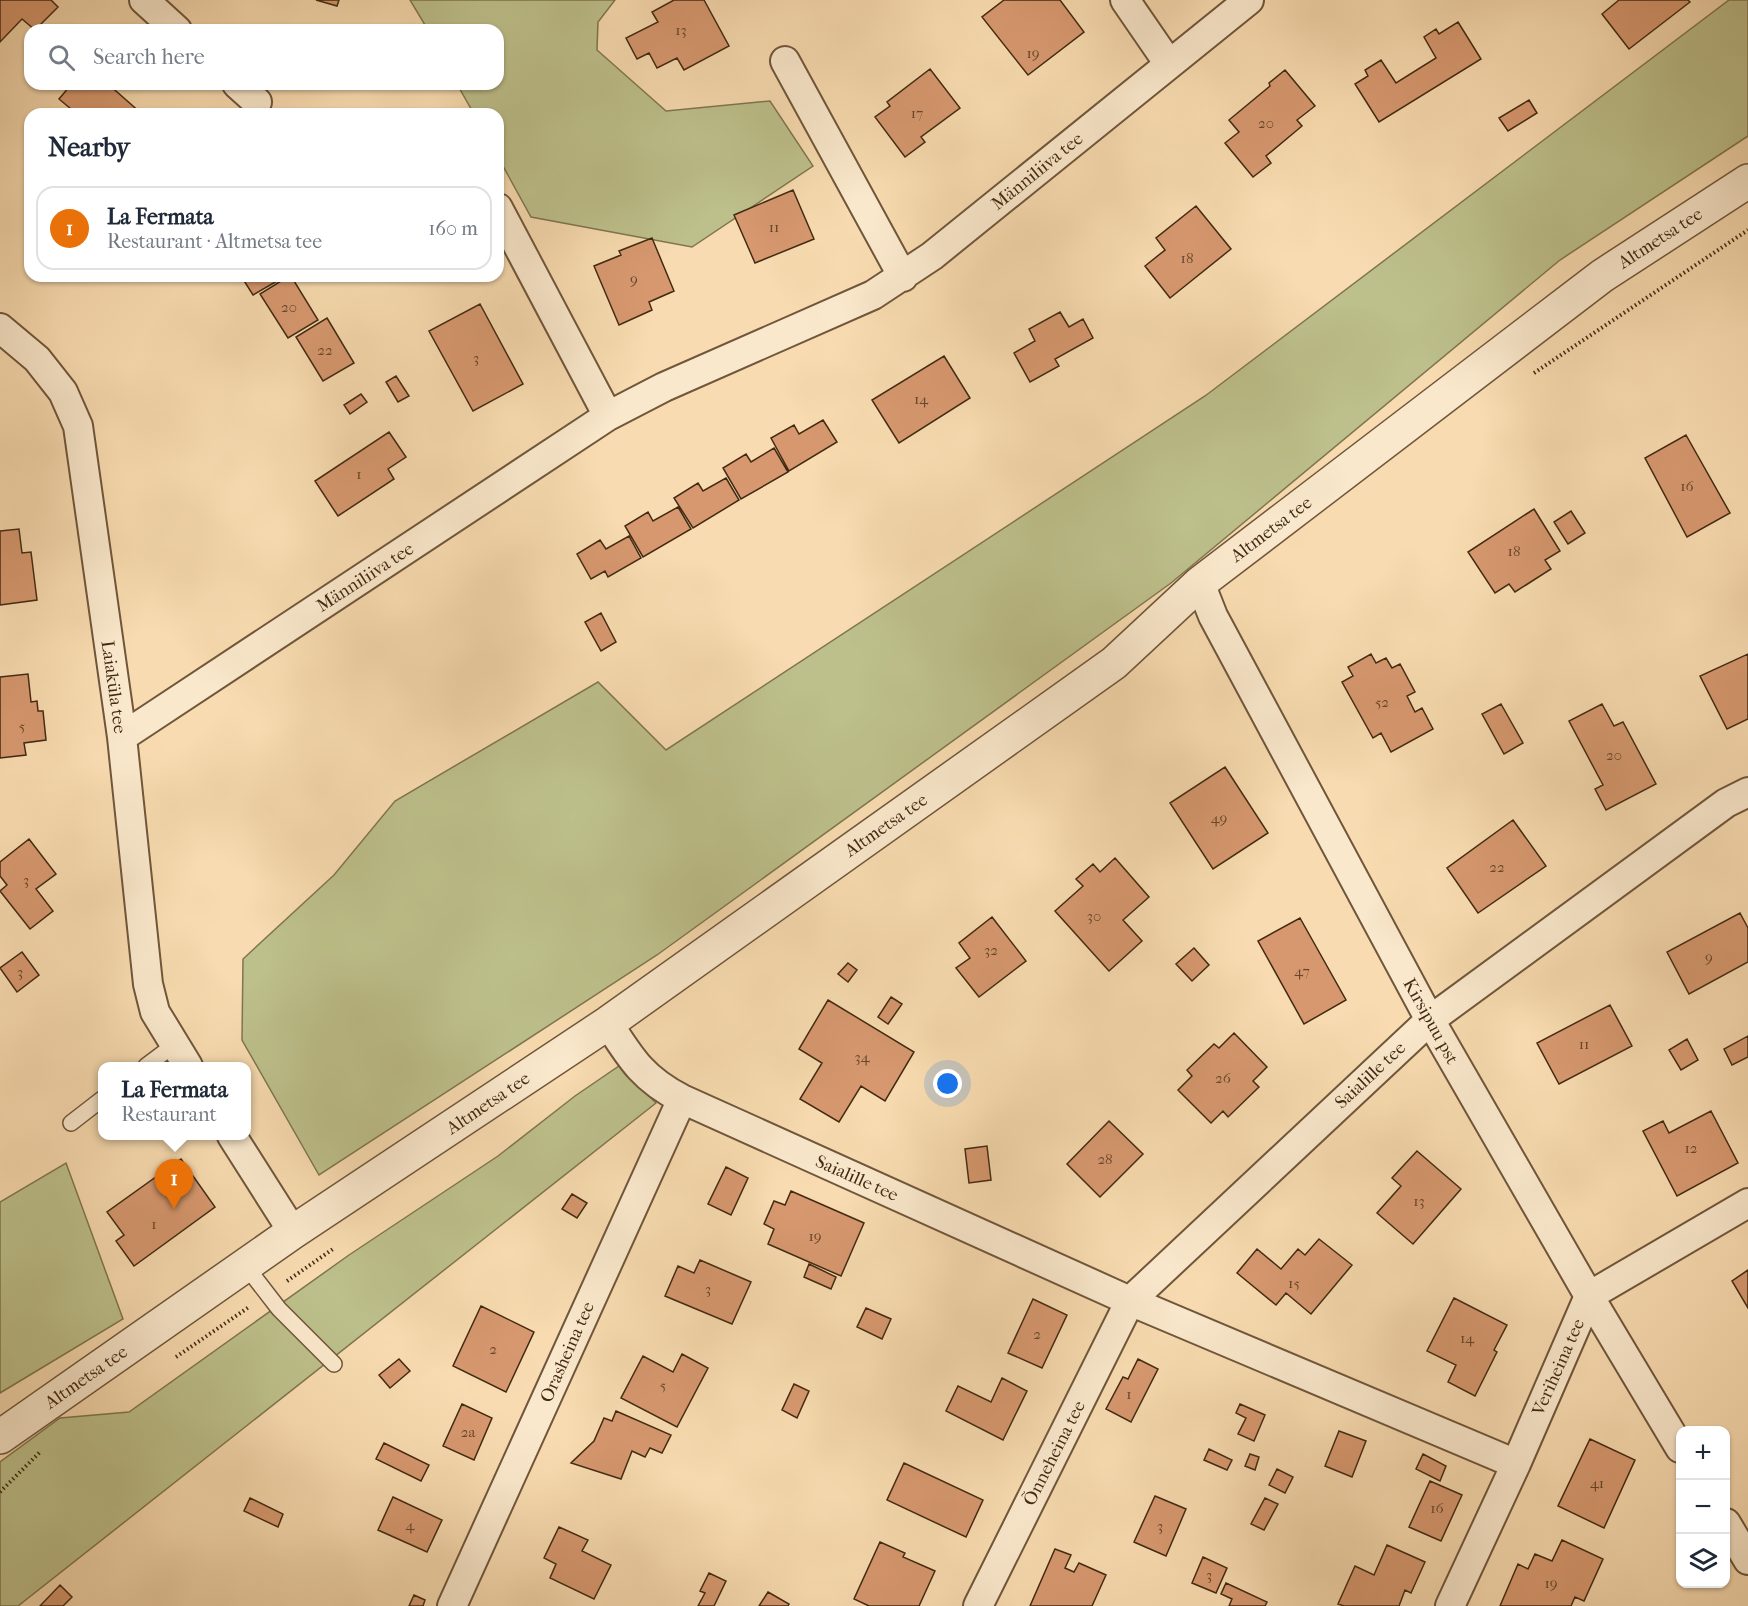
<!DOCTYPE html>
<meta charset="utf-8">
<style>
body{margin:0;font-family:"IM FELL French Canon",serif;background:#f6f6f7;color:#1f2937}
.controls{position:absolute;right:18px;bottom:18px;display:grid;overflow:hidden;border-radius:12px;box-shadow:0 2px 4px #0004}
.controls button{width:54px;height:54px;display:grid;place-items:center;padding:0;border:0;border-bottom:2px solid #e0e1e3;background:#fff;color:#1f2937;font:30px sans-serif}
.you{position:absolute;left:948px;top:1084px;width:21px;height:21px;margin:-15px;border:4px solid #fff;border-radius:50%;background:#1a73e8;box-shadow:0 0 0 9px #1a73e833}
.badge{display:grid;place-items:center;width:39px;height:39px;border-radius:50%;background:#8f2418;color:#fff;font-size:20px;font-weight:700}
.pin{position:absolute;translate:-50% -50px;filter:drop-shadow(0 2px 3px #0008)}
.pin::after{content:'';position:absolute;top:32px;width:21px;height:18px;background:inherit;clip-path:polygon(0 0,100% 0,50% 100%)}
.popup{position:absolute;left:98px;top:1062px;width:153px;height:78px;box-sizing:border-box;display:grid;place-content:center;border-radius:12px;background:#fff;filter:drop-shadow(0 2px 4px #0005);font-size:20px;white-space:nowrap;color:#747a83}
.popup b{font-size:22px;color:#1f2937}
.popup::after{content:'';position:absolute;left:50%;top:100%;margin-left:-12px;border:12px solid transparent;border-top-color:#fff}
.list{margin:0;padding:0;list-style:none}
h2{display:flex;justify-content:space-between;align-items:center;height:78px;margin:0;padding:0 24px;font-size:26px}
h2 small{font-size:20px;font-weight:400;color:#747a83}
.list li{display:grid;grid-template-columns:39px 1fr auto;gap:18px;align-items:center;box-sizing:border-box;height:84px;margin:0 12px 12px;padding:0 12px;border:2px solid #e0e1e3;border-radius:18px}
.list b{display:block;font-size:22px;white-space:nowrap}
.list p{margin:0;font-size:20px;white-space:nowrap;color:#747a83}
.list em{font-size:20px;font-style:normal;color:#747a83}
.icon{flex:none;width:33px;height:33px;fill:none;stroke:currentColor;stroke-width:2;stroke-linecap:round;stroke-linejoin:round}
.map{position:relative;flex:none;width:1748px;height:1606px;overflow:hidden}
.search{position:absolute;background:#fff;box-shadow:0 2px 4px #0004;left:24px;top:24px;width:480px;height:66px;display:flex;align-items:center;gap:15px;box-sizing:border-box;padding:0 21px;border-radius:18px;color:#747a83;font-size:22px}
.panel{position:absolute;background:#fff;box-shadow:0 2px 4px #0004;left:24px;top:108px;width:480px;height:174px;border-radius:18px}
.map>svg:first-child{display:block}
.green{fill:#bdc08b;stroke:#80754f;stroke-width:1.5}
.building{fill:#d7986f;stroke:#422a13;stroke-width:1.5}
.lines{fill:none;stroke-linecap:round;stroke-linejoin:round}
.service-casing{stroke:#70563a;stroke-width:18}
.minor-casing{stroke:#70563a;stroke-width:32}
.tertiary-casing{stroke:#70563a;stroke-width:36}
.path{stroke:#422a13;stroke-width:4;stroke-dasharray:1.5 3;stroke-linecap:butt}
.service{stroke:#fae8cc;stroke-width:15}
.minor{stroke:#fae8cc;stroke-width:28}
.tertiary{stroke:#fae8cc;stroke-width:33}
.labels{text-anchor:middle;stroke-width:6;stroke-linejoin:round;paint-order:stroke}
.number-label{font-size:15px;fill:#67462a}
.street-label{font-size:18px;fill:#422a13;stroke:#fae8cc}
</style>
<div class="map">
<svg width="1748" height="1606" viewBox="0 0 1748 1606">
<rect width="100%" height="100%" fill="#f8dbb0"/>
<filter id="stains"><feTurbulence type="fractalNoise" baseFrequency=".00333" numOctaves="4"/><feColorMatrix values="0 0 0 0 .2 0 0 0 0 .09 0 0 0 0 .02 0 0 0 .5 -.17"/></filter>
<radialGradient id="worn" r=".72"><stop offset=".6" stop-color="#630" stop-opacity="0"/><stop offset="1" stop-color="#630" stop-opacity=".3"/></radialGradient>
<path class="green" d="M410,0H615L598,22L597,50L666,111L770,101L813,166L692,247L531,217L498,157V114H474L457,84H498V30H428Z
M1729,0H1748V136L1560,260L1171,583L657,955L319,1175L242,1040L243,959L334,875L395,801L598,682L666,750L1205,396Z
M619,1066L656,1103L18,1606H0V1462L60,1418L129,1412L349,1255L498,1156L575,1096Z
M66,1163L123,1319L0,1393V1202Z"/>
<path class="building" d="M0,0H51L58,7L35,30L22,19L0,42Z
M316,0H339L337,6Z
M674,0H704L729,46L684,70L677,58L657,68L649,53L637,59L626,38L658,22L652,12Z
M1004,0H1060L1084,32L1028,75L982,17Z
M1619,0H1688L1690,2L1629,49L1602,14Z
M1458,22L1481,59L1379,122L1355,84L1368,76L1365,70L1381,60L1396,83L1436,58L1424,37L1436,29L1439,34Z
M930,69L960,108L921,137L925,142L905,157L875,117L890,106L887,102Z
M1285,70L1315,106L1297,120L1302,126L1266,156L1271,163L1253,177L1225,143L1239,132L1229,120L1270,86L1269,83Z
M67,84H108L142,114H77L59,99L70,86Z
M1529,100L1537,113L1508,131L1499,118Z
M793,190L814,239L755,263L734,215Z
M1196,206L1231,249L1170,298L1145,266L1165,250L1156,238Z
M652,238L674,291L649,302L652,310L619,325L594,266L621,255L619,251Z
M241,276H283L284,277L253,295Z
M289,276H291L318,320L288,338L260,294Z
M480,304L523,384L473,411L429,331Z
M1060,312L1069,327L1083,319L1093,338L1055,359L1059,366L1030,382L1014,353L1035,341L1029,329Z
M327,318L354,363L323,381L296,337Z
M944,356L970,398L899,443L872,400Z
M396,376L409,396L398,402L386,382Z
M361,394L367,402L350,414L344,405Z
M823,420L837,442L789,471L771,438L794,425L799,434Z
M389,432L406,457L388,469L394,479L338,516L315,481Z
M1686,435L1730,513L1687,537L1645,458Z
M774,448L788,472L741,499L723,468L746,454L751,462Z
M726,478L739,500L693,528L674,498L698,483L703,491Z
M678,507L691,529L643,557L625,526L648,512L653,521Z
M1534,509L1560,551L1545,560L1551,569L1515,592L1509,584L1495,593L1468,552Z
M1571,511L1585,533L1568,544L1554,522Z
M19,529L22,553L31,552L37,600L0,605V531Z
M629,536L641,558L608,577L605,571L591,579L577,554L600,540L606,549Z
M601,613L616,642L601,651L585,622Z
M1371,654L1376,663L1386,658L1392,668L1400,664L1415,692L1407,696L1415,712L1422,708L1433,729L1391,752L1381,733L1373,738L1342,682L1353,676L1348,667Z
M1748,654V719L1727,729L1700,676Z
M28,674L31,702L37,701L38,711H43L46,740L24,743L26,755L0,758V677Z
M1501,704L1523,743L1504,754L1482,714Z
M1602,704L1614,726L1623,722L1656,784L1606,810L1595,789L1603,785L1569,721Z
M1225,767L1268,833L1213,869L1170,803Z
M1513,820L1546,866L1478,913L1447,868Z
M29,839L56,874L36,889L53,911L30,929L0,891L7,885L0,876V862Z
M1115,858L1149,897L1123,920L1142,941L1109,971L1055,911L1083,886L1076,879L1093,864L1100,872Z
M1740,913L1748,928V962L1689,994L1667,952Z
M992,917L1026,961L979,997L956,968L970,958L959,943Z
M1300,918L1346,1000L1304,1024L1258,941Z
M1194,948L1209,965L1192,981L1176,964Z
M22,952L39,975L17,992L0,968Z
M848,963L857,970L848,982L838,974Z
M891,997L902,1004L888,1024L878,1017Z
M828,1000L914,1052L885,1101L861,1086L839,1122L800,1099L822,1063L799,1049Z
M1610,1005L1632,1046L1559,1084L1537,1043Z
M1234,1033L1267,1067L1253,1081L1259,1087L1228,1117L1223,1111L1211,1123L1178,1090L1192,1076L1187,1070L1214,1044L1219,1048Z
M1748,1036V1057L1732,1065L1724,1049Z
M1687,1039L1698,1060L1681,1070L1669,1050Z
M1711,1111L1738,1163L1677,1196L1643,1131L1663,1121L1669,1133Z
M1109,1121L1143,1154L1100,1197L1067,1164Z
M987,1146L991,1180L969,1183L965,1149Z
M1417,1151L1461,1189L1413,1244L1377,1213L1401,1186L1392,1178Z
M181,1159L215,1207L134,1266L116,1241L124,1235L107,1212Z
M726,1167L748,1178L731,1215L708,1204Z
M791,1191L864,1223L841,1276L768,1244L774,1229L764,1224L774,1201L785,1205Z
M572,1194L587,1203L577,1218L562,1209Z
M1319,1239L1352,1265L1311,1314L1286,1293L1276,1305L1237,1273L1257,1249L1281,1269L1298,1249L1305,1255Z
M700,1260L751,1282L732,1324L665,1296L678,1266L694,1273Z
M809,1264L836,1277L831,1289L804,1277Z
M1748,1270V1308L1732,1281Z
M1454,1298L1507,1325L1494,1350L1497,1352L1475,1396L1448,1382L1456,1365L1427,1351Z
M1033,1299L1067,1315L1042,1368L1008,1353Z
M481,1306L534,1332L506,1392L453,1366Z
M866,1308L891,1319L882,1339L857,1327Z
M682,1354L708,1368L677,1427L621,1398L643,1356L673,1372Z
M399,1359L410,1371L390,1388L379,1375Z
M1138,1359L1158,1369L1131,1422L1106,1409L1123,1377L1128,1379Z
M1002,1378L1027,1391L1003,1440L946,1411L958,1386L991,1402Z
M794,1384L809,1391L797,1418L782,1410Z
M462,1404L492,1418L474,1460L443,1446Z
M1240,1404L1265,1415L1254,1441L1238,1434L1246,1418L1236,1413Z
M616,1411L671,1435L662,1453L650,1448L645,1457L632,1451L621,1479L571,1463L594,1441L604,1418L612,1421Z
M1339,1431L1366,1441L1352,1477L1325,1466Z
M1590,1439L1635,1460L1604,1528L1558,1506Z
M384,1443L429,1465L421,1481L376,1459Z
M1209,1449L1232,1460L1227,1470L1204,1460Z
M1250,1454L1259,1457L1255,1470L1245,1466Z
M1423,1454L1446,1466L1440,1481L1416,1469Z
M904,1463L983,1500L966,1537L887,1500Z
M1277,1469L1293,1477L1285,1493L1269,1485Z
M1430,1481L1462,1495L1441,1541L1409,1527Z
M1155,1496L1186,1509L1166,1556L1134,1542Z
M393,1497L442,1520L427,1552L378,1530Z
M250,1498L283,1514L278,1527L244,1511Z
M1265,1498L1278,1504L1264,1530L1251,1524Z
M559,1527L588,1540L582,1551L611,1565L594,1599L550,1578L556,1564L544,1558Z
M1562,1540L1603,1559L1584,1601L1575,1597L1571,1606H1500L1518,1564L1528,1569L1535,1554L1552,1561Z
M880,1542L905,1553L903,1557L935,1571L919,1606H869L854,1599Z
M1387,1545L1425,1562L1411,1593L1405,1590L1399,1606H1344L1338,1604L1355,1566L1374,1575Z
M1055,1549L1071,1555L1065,1568L1074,1572L1079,1563L1106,1575L1092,1606H1030Z
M1203,1557L1227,1568L1216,1593L1192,1583Z
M709,1573L726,1581L714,1606H698L705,1593L700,1591Z
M1226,1583L1267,1602L1265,1606H1229L1232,1599L1221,1594Z
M60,1585L72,1597L63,1606H40Z
M768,1592L789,1604L788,1606H759Z
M414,1595L425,1600L423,1606H409Z"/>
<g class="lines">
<g class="service-casing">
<path id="service" d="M146,1066L174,1045
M71,1123L102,1099
M245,1265L279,1309L334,1364"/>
</g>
<g class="minor-casing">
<path id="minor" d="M144,0L177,30
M1125,0L1169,64
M785,61L903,277
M237,84L257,102
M498,208L608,416
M0,328L37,359L63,392L78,426L122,737L148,984L155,1012L188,1066
M1200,583L1213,616L1430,1020L1589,1296L1680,1448
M122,737L608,416L664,387L873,295L932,256L1249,0
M608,1023C631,1059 643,1079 682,1099L1130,1301L1516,1464
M232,1136L293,1232
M1726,1523L1748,1560
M452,1606L682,1099
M978,1606L1130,1301L1430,1020L1726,803L1748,792
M1450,1606L1516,1464L1589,1296L1748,1203"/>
</g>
<g class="tertiary-casing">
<path id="tertiary" d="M0,1437L293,1232L608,1023L1114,663L1200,583L1602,276L1748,181"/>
</g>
<path class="path" d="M1534,373L1748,230
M287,1281L333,1249
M176,1357L249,1307
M0,1492L40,1452"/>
<use href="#service" class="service"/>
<use href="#minor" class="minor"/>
<use href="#tertiary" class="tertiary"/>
</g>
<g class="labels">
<g class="number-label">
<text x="681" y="35">13</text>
<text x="1033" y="58">19</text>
<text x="917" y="118">17</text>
<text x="1266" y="128">20</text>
<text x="774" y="232">11</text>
<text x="1187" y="263">18</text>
<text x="634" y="284">9</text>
<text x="289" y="312">20</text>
<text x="325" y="355">22</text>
<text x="476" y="363">3</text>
<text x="921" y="404">14</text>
<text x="359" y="479">1</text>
<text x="1687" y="491">16</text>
<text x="1514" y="556">18</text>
<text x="1382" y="707">52</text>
<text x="22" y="731">5</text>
<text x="1614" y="760">20</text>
<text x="1219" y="823">49</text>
<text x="1497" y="872">22</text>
<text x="26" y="885">3</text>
<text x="1094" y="921">30</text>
<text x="991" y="955">32</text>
<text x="1709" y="962">9</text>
<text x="1302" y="976">47</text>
<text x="20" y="977">3</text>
<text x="1584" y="1049">11</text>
<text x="862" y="1062">34</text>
<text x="1223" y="1083">26</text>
<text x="1691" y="1153">12</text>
<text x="1105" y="1164">28</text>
<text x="1419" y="1206">13</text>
<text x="154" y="1229">1</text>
<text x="815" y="1241">19</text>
<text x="1294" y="1288">15</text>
<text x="708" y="1294">3</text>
<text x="1037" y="1339">2</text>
<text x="1467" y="1343">14</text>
<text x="493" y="1354">2</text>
<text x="663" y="1390">5</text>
<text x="1129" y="1399">1</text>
<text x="468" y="1437">2a</text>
<text x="1597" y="1488">41</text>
<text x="1437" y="1513">16</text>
<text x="410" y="1530">4</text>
<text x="1160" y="1531">3</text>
<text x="1209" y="1580">3</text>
<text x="1551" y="1588">19</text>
</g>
<g class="street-label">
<text transform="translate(1037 171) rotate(-39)" y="6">Männiliiva tee</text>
<text transform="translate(1660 238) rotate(-33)" y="6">Altmetsa tee</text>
<text transform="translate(1271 529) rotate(-37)" y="6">Altmetsa tee</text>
<text transform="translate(365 577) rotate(-33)" y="6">Männiliiva tee</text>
<text transform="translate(114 687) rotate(82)" y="6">Laiaküla tee</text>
<text transform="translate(886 825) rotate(-35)" y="6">Altmetsa tee</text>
<text transform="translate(1431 1021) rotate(61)" y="6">Kirsipuu pst</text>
<text transform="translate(1370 1075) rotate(-43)" y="6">Saialille tee</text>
<text transform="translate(488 1103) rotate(-34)" y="6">Altmetsa tee</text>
<text transform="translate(857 1178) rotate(24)" y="6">Saialille tee</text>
<text transform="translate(567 1352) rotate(-66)" y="6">Orasheina tee</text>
<text transform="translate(1558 1367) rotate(-66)" y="6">Veriheina tee</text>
<text transform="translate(86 1377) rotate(-35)" y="6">Altmetsa tee</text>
<text transform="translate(1054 1453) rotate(-63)" y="6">Õnneheina tee</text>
</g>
</g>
<rect width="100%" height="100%" filter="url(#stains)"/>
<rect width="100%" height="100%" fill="url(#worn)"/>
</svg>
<div class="controls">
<button>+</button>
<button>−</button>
<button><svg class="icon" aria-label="layers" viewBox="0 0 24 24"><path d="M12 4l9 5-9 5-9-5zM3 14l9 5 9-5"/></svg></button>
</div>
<div class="you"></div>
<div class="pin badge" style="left:174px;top:1209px;background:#e8710a">1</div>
<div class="popup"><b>La Fermata</b>Restaurant</div>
<div class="search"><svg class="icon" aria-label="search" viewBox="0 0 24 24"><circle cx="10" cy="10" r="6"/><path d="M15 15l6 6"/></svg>Search here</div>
<section class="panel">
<h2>Nearby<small></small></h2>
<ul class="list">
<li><span class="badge" style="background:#e8710a">1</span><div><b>La Fermata</b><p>Restaurant · Altmetsa tee</p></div><em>160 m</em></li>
</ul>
</section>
</div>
